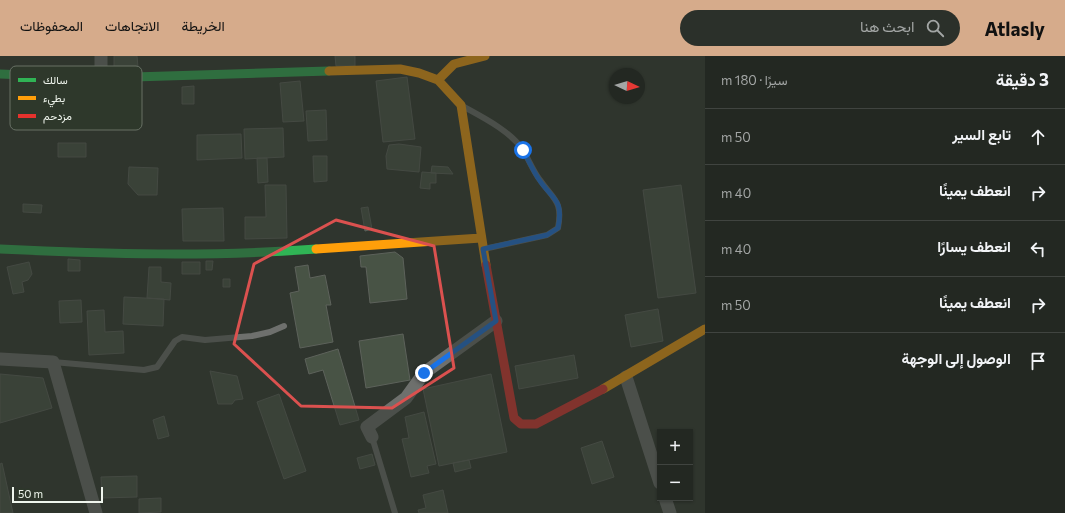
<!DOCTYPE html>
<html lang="ar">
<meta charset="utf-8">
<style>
body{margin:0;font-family:Commissioner,Vazirmatn,sans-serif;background:#2b302a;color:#f1f3f6;direction:rtl}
.controls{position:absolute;right:12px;bottom:12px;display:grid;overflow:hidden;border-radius:0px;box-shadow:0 1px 3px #0004}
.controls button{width:36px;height:36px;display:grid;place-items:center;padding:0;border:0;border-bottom:1px solid #404440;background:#232822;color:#f1f3f6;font:20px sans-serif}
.compass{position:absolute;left:609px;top:12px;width:36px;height:36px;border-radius:50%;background:#232822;box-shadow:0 1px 3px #0004;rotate:94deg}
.scale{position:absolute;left:12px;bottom:10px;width:91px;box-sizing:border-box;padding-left:4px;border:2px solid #eff5ed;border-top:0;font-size:11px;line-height:14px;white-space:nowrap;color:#eff5ed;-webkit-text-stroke:3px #2e382b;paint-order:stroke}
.stop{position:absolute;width:12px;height:12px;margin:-9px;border:3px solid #1a73e8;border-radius:50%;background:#fff}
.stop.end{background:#1a73e8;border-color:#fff;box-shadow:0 1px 4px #0008}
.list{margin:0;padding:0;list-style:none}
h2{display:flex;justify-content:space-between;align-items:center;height:52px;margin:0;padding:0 16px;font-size:17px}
h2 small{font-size:13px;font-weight:400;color:#a3a6a5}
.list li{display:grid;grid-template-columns:26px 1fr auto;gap:12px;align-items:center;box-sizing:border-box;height:56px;padding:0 16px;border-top:1px solid #404440}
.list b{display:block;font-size:15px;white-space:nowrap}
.list em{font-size:13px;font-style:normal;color:#a3a6a5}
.icon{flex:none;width:22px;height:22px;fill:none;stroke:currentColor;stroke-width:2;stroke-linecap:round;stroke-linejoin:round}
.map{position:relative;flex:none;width:705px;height:457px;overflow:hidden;direction:ltr}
header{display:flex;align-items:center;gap:24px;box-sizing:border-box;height:56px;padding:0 20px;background:#d6ab8b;color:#111}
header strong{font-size:19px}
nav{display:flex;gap:22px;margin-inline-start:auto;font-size:14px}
.search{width:280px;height:36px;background:#2b302a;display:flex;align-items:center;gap:10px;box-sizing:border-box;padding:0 14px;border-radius:22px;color:#a3a6a5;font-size:15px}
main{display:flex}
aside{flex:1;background:#232822}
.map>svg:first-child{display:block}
.building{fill:#485345;stroke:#5d625b}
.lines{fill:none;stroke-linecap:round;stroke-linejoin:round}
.lane{stroke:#6e706d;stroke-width:6}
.street{stroke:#6e706d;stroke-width:13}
.fast{stroke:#30b455;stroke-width:9}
.slow{stroke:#ff9f0a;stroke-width:9}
.jam{stroke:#e5322d;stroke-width:9}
.route{stroke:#1a73e8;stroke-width:5}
.marked{fill:none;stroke:#db514f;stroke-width:3;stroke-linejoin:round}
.key{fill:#2e382b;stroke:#687165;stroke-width:1}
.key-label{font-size:11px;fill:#eff5ed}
</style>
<header>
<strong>Atlasly</strong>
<div class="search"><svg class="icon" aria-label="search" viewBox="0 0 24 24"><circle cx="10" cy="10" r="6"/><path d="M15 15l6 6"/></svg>ابحث هنا</div>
<nav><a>الخريطة</a><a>الاتجاهات</a><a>المحفوظات</a></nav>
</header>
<main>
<aside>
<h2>3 دقيقة<small>سيرًا · 180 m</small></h2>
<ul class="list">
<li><svg class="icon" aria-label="ahead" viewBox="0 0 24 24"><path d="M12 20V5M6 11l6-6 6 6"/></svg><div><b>تابع السير</b></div><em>50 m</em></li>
<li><svg class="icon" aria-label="right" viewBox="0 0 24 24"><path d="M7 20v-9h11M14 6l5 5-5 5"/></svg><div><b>انعطف يمينًا</b></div><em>40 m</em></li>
<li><svg class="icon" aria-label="left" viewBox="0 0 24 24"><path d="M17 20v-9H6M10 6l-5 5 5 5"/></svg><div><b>انعطف يسارًا</b></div><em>40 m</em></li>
<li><svg class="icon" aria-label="right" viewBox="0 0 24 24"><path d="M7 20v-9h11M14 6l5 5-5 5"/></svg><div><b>انعطف يمينًا</b></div><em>50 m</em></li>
<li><svg class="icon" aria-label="arrive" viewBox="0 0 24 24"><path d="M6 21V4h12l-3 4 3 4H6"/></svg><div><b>الوصول إلى الوجهة</b></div></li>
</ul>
</aside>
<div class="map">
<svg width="705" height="457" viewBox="0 0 705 457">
<rect width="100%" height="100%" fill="#2f352e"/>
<path class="building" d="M114,0H137L138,11L114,12Z
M335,0H355V10H336Z
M407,21L415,83L383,86L376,25Z
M300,25L304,65L283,66L280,27Z
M194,30V48H182V31Z
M326,54L327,84L308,85L306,55Z
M283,72L284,101L245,103L244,73Z
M241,78L242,102L197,104V79Z
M58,87H86V101H58Z
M399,88L421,91L419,116L387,113L386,100L389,89Z
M313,100H327V125L314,126Z
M257,102H267L268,126L258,127Z
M432,110L448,111L453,118L431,117Z
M129,111L158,112L157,139H138L128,128Z
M422,116L436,117V127H430V133L420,132Z
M265,129H286L287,182L245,183V161H266Z
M681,129L696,237L658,242L643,134Z
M23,148L42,149L41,157L23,156Z
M368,151L372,173L365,175L361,152Z
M223,152L224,185H183L182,153Z
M395,196L403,202L407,243L370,247L366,211H361L360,200Z
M68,203L80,204V215H68Z
M206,205H213L212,214H206Z
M29,206L32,218L28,224L22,226L24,236L13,238L7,211Z
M182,206H200V218H182Z
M308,209L310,222L325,219L331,249H326L333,286L300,292L290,237L299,235L295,211Z
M149,211H161V226L171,227L170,244L147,242Z
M223,223H230V231H223Z
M124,241L164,243L163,270L123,268Z
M81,244L82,266L60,267L59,245Z
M658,253L663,285L631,291L625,259Z
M104,254L105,276L123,275L124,297L89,299L87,255Z
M403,278L410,324L366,332L359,285Z
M338,293L359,364L340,369L323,314L309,318L305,303Z
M574,299L578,322L519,333L515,310Z
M210,315L237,320L243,343L235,344L232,348H218Z
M0,318L43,322L52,352L0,367Z
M491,318L507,396L439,410L423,333Z
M279,338L306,415L284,423L257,346Z
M424,356L436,408L427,410L429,417L411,421L402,383L409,382L405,361Z
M164,360L169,380L158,383L153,364Z
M602,385L614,421L592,428L581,392Z
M372,398L375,409L360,413L357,402Z
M469,404L471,412L455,416L453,407Z
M2,407L13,457H0V408Z
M137,420V441L102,442L101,421Z
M443,434L448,457H419L418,454L426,452L423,439Z
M161,442V456L139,457V443Z"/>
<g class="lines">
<path class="lane" d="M464,51C484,62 510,75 523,94C529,104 533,115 540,124C554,144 563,145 558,172L547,179L484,193
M53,306L144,314L157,311L175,285L182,281L205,284L252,280L270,276L284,270
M372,381L395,457"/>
<path class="street" d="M101,22V0
M0,303L53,306L96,457
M626,321L660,427
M372,381L367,371L406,342L424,317L496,265
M665,442L670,457"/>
<path class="fast" d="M0,18L101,22L329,15
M0,193C106,198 211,201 316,193"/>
<path class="slow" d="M329,15L400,13L419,17L438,24L454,8L485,0
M438,24L461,49L486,209
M316,193L481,182
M603,333L705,273"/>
<path class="jam" d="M486,209L514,362L521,368H536L603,333"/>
</g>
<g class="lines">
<path class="route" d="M424,317L496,265L483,193L547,179L558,172C564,142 552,144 538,122C533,114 528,104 523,94"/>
</g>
<path d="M0 0H705V457H0ZM336,164L434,190L454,312L392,352L301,350L234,288L254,208Z" fill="#2f352e" fill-opacity=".55" fill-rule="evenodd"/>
<path class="marked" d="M336,164L434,190L454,312L392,352L301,350L234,288L254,208Z"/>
<rect x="10" y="10" width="132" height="64" rx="6" class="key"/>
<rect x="18" y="22" width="18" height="4" fill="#30b455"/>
<rect x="18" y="40" width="18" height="4" fill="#ff9f0a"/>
<rect x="18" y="58" width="18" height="4" fill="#e5322d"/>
<g class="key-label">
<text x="43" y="28">سالك</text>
<text x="43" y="46">بطيء</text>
<text x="43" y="64">مزدحم</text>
</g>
</svg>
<div class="controls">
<button>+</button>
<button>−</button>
</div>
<svg class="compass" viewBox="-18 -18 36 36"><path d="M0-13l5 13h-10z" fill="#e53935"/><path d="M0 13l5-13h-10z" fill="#a3a6a5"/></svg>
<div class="scale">50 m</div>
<div class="stop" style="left:523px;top:94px"></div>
<div class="stop end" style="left:424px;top:317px"></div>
</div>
</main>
